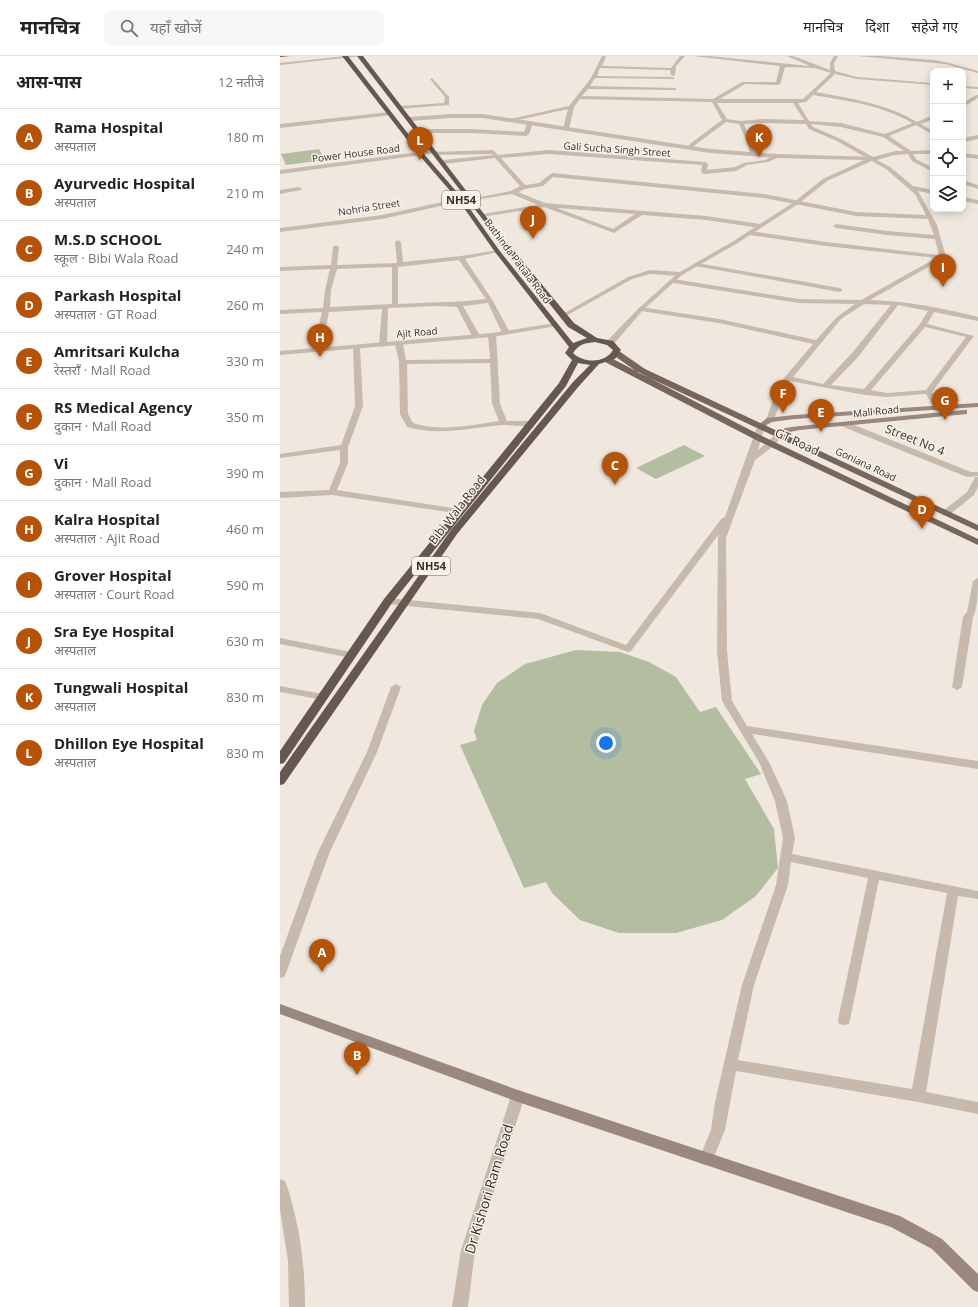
<!DOCTYPE html>
<html lang="hi">
<meta charset="utf-8">
<style>
body{margin:0;font-family:"Open Sans","Noto Sans Devanagari",sans-serif;background:#f6f6f6;color:#222}
.controls{position:absolute;right:12px;top:12px;display:grid;overflow:hidden;border-radius:8px;box-shadow:0 2px 10px #0003}
.controls button{width:36px;height:36px;display:grid;place-items:center;padding:0;border:0;border-bottom:1px solid #e0e0e0;background:#fff;color:#222;font:20px sans-serif}
.you{position:absolute;left:326px;top:687px;width:14px;height:14px;margin:-10px;border:3px solid #fff;border-radius:50%;background:#1a73e8;box-shadow:0 0 0 6px #1a73e833}
.badge{display:grid;place-items:center;width:26px;height:26px;border-radius:50%;background:#b45309;color:#fff;font-size:13px;font-weight:700}
.pin{position:absolute;translate:-50% -33px;filter:drop-shadow(0 1px 2px #0008)}
.pin::after{content:'';position:absolute;top:21px;width:14px;height:12px;background:inherit;clip-path:polygon(0 0,100% 0,50% 100%)}
.list{margin:0;padding:0;list-style:none}
h2{display:flex;justify-content:space-between;align-items:center;height:52px;margin:0;padding:0 16px;font-size:17px}
h2 small{font-size:13px;font-weight:400;color:#767676}
.list li{display:grid;grid-template-columns:26px 1fr auto;gap:12px;align-items:center;box-sizing:border-box;height:56px;padding:0 16px;border-top:1px solid #e0e0e0}
.list b{display:block;font-size:15px;white-space:nowrap}
.list p{margin:0;font-size:13px;white-space:nowrap;color:#767676}
.list em{font-size:13px;font-style:normal;color:#767676}
.icon{flex:none;width:22px;height:22px;fill:none;stroke:currentColor;stroke-width:2;stroke-linecap:round;stroke-linejoin:round}
.map{position:relative;flex:none;width:698px;height:1251px;overflow:hidden}
header{display:flex;align-items:center;gap:24px;box-sizing:border-box;height:56px;padding:0 20px;background:#fff;border-bottom:1px solid #e0e0e0}
header strong{font-size:19px}
nav{display:flex;gap:22px;margin-inline-start:auto;font-size:14px}
.search{width:280px;height:36px;background:#f6f6f6;display:flex;align-items:center;gap:10px;box-sizing:border-box;padding:0 14px;border-radius:8px;color:#767676;font-size:15px}
main{display:flex}
aside{flex:1;background:#fff}
.map>svg:first-child{display:block}
.green{fill:#b3bea0}
.lines{fill:none;stroke-linecap:round;stroke-linejoin:round}
.minor{fill:#c7b9ac;fill-rule:evenodd}
.tertiary{fill:#c7b9ac;fill-rule:evenodd}
.secondary{fill:#9b887d;fill-rule:evenodd}
.primary{fill:#76665d;fill-rule:evenodd}
.trunk{fill:#665850;fill-rule:evenodd}
.shaded-wall{fill:#824d3b}
.labels{text-anchor:middle;stroke-width:3;stroke-linejoin:round;paint-order:stroke}
.far-street-label{font-size:10px;fill:#362e2a;stroke:#f8f2eb}
.shield{fill:#f8f2eb;stroke:#706964;stroke-width:1}
.shield-label{font-size:11px;font-weight:bold;fill:#362e2a}
.street-label{font-size:12px;fill:#362e2a;stroke:#f8f2eb}
.near-street-label{font-size:14px;fill:#362e2a;stroke:#f8f2eb}
</style>
<header>
<strong>मानचित्र</strong>
<div class="search"><svg class="icon" aria-label="search" viewBox="0 0 24 24"><circle cx="10" cy="10" r="6"/><path d="M15 15l6 6"/></svg>यहाँ खोजें</div>
<nav><a>मानचित्र</a><a>दिशा</a><a>सहेजे गए</a></nav>
</header>
<main>
<aside>
<h2>आस-पास<small>12 नतीजे</small></h2>
<ul class="list">
<li><span class="badge">A</span><div><b>Rama Hospital</b><p>अस्पताल</p></div><em>180 m</em></li>
<li><span class="badge">B</span><div><b>Ayurvedic Hospital</b><p>अस्पताल</p></div><em>210 m</em></li>
<li><span class="badge">C</span><div><b>M.S.D SCHOOL</b><p>स्कूल · Bibi Wala Road</p></div><em>240 m</em></li>
<li><span class="badge">D</span><div><b>Parkash Hospital</b><p>अस्पताल · GT Road</p></div><em>260 m</em></li>
<li><span class="badge">E</span><div><b>Amritsari Kulcha</b><p>रेस्तराँ · Mall Road</p></div><em>330 m</em></li>
<li><span class="badge">F</span><div><b>RS Medical Agency</b><p>दुकान · Mall Road</p></div><em>350 m</em></li>
<li><span class="badge">G</span><div><b>Vi</b><p>दुकान · Mall Road</p></div><em>390 m</em></li>
<li><span class="badge">H</span><div><b>Kalra Hospital</b><p>अस्पताल · Ajit Road</p></div><em>460 m</em></li>
<li><span class="badge">I</span><div><b>Grover Hospital</b><p>अस्पताल · Court Road</p></div><em>590 m</em></li>
<li><span class="badge">J</span><div><b>Sra Eye Hospital</b><p>अस्पताल</p></div><em>630 m</em></li>
<li><span class="badge">K</span><div><b>Tungwali Hospital</b><p>अस्पताल</p></div><em>830 m</em></li>
<li><span class="badge">L</span><div><b>Dhillon Eye Hospital</b><p>अस्पताल</p></div><em>830 m</em></li>
</ul>
</aside>
<div class="map">
<svg width="698" height="1251" viewBox="0 0 698 1251">
<rect width="100%" height="100%" fill="#f0e8df"/>
<path class="green" d="M39,93L45,104L6,109L1,98Z
M404,389L425,400L376,423L356,412Z
M296,594L340,596L369,606L396,621L420,656L436,651L481,718L465,723L494,773L498,812L476,840L442,864L396,877H339L300,864L272,837L266,826L244,832L180,689L197,684L194,675L202,649L217,627L245,608Z"/>
<g class="lines">
<path class="minor" d="M322,0H326L322,10L391,12L400,0H405L396,10L395,19L393,20L391,19L390,14L320,12L317,20L393,21L395,23L315,22L310,30L395,32L397,34L308,33L302,40L433,43L462,26H496L500,10L413,0H429L530,10L507,0H513L550,14V7L554,0H558L554,7L555,15L577,21L653,27V29L577,23L555,18L536,36C572,43 605,47 637,66L653,59V63L641,68L653,75V79L636,69L609,80L631,95L653,94V98H633L636,103L653,112V116L632,105L628,98L615,99L597,104L610,111L633,130L653,134V138L638,135L657,169L666,201L590,244C627,245 663,252 698,261V265L654,256L647,268L694,280L652,336L662,352L661,354H655L646,338L607,341L585,339L510,325L506,329L494,364L490,366H487L486,364L498,329L533,288L439,267L361,255L358,253L361,251L439,263L536,284L557,261L575,248L519,247L393,227L390,225L393,223L519,243L581,244L656,202L546,190L470,179L467,177L470,175L546,186L659,199L655,183L607,179L556,172L553,170L556,168L607,175L654,179L648,163L576,160L484,142L273,121L263,130L245,133L238,136L265,147L426,160L480,168L483,170L480,172L426,164L362,159L334,177L264,151L201,161V159L203,158L258,149L232,138L189,145V143L231,135L240,130L215,102L163,108L160,106L163,104L213,99L212,98L156,99L154,98V96L213,94L218,99L269,94L425,106L428,108L427,114L455,111L464,107L485,104L497,98L500,100L499,101L488,106L467,109L456,115L424,118L421,116L422,109L269,98L221,102L245,129L259,127L272,117L484,138L576,156L646,159L635,138L606,113L557,85L529,73L526,68L483,67L464,68L475,94L476,98L473,100L470,98L467,86L459,68L446,66L415,89L412,93H408L407,92L411,87L442,64L432,46L300,43L294,51L289,73L286,75L283,73L288,53L229,66L226,64L289,50L311,22ZM505,11L535,12L551,17L523,43H440L465,28L500,29ZM533,39C568,45 602,49 632,67L605,78L561,67L529,65L518,47L526,46ZM437,47H513L524,64L483,63L461,65L447,63ZM531,68L561,71L603,81L624,95H615L593,101L561,83L533,71ZM277,152L355,158L333,173ZM584,248L611,249L572,297L543,328L513,321L561,263ZM618,249L648,255L640,268L584,333L551,329L578,301ZM645,271L686,281L646,334L607,337L591,334Z
M577,0H601L654,4L669,7L698,15V17L665,8Z
M152,22L169,41V49L118,53V51L120,50L164,47L165,41L150,23Z
M683,30L698,31V33L683,32Z
M696,39H698V42L683,51V47Z
M250,65L253,67L249,78L246,80L192,77H139L136,75L139,73H192L244,76L247,67Z
M698,79V83L683,86V82Z
M683,97L698,99V103L683,101Z
M683,124L698,129V133L683,128Z
M19,131L22,133L21,134L0,138V134Z
M683,141L698,144V148L683,145Z
M181,142L183,143V145L102,163L0,176V172L102,159Z
M118,184L121,186L123,206L181,200L219,194V196L185,203L213,245L230,277L228,278L222,277L208,247L183,250L200,280L196,282L192,280L177,251L154,250L108,252L107,289L103,291L99,289L102,253L49,256L41,294L37,296L33,294L42,256L0,258V254L43,252L45,234L50,213L0,215V211L51,209L53,191L56,189L59,191L57,209L117,207L115,186ZM179,204L206,243C176,247 148,246 118,248V211ZM112,211V248L50,251L51,234L57,213Z
M417,207L560,232L563,234L560,236L415,210L414,209Z
M370,214L400,216L403,218L400,220L370,218L352,223L286,260L281,259L348,221Z
M212,277L216,279L220,348L227,365H254V369C244,371 233,369 223,369C190,372 159,380 127,371L120,358L119,306L115,288L116,286H119L123,288L126,304L210,303L208,279ZM210,307L212,348L219,365C191,369 161,376 133,367L128,358L127,308Z
M73,289H79L80,291L83,350L68,391V407L57,434L179,453L183,456L182,458L52,439L0,442V436L49,434L60,407V394L0,402V398L61,389L75,350Z
M561,366H567L691,416H698V420L687,421L561,370Z
M478,368H481L485,370L478,394C483,390 495,378 498,377L502,379L495,389L475,404L446,482L447,595L452,645L467,670L698,705V713L472,678L489,706L507,745L515,782L512,798L698,835V843L678,840L646,1036L698,1046V1058L638,1046L456,1015L445,1074L431,1108L426,1109L421,1108L419,1103L431,1074L435,1046L462,929L496,829L503,782L495,745L479,706L442,645L437,595L438,482L439,478L351,595L348,596L258,563L108,548L103,545L108,542L260,557L346,589L442,462L445,461ZM511,806L588,822L558,964L559,968L564,969L569,968L570,964L599,824L667,837L632,1033L458,1004L474,929L508,829Z
M695,421H698V431L694,439L669,459H663L662,457L663,455L687,436Z
M698,522C698,535 698,551 693,561L682,631L677,634L672,631L683,561L687,556L693,525Z
M0,582L71,596L76,599L71,602L0,588Z
M116,628L121,631L97,696L49,798L6,917L4,921L0,922V900L37,798L87,696L111,631Z
M0,630L43,638L48,641L43,644L0,636Z
M0,1123L5,1125L7,1130C20,1170 25,1209 25,1251H9L8,1205L0,1154Z"/>
<path class="tertiary" d="M66,0H82L0,9V7Z
M110,56L112,57V59L0,72V68Z
M171,58H203L430,93L497,98L593,101L596,103L547,125L518,148L456,188L402,219L363,254L333,289H330L326,287L327,285L359,252L398,217L452,186L514,146L543,123L584,104L497,102L430,97L203,62H171L129,65L126,63L129,61Z
M155,94L158,96L157,97L0,118V114Z
M275,267L277,268V270L212,281L0,299V295L212,277Z
M238,1034L243,1036L245,1040L195,1194L188,1251H172L181,1194L231,1040L233,1036Z"/>
<path class="secondary" d="M698,347V351L514,363L492,366L481,372L477,370L487,362L514,359Z
M684,354H687V358L520,374L510,376L498,381L494,379L505,372L520,370Z
M0,948L238,1034L620,1160L662,1183L698,1218V1236L693,1234L652,1193L611,1171L238,1046L0,958Z"/>
<path class="primary" d="M333,295H339L365,313L698,469V475L359,317L333,299Z
M325,302H331L480,379L698,483V489L474,383L325,306Z"/>
<path class="trunk" d="M62,0H68L143,97L183,143L219,194L293,287L307,282L288,271L210,173L77,0H83L214,171L294,267L317,282L333,285L341,294L335,303L319,308L299,330L177,478L4,728L0,729V716L171,474L293,326L310,309L298,307L286,330L112,547L4,707L0,708V695L104,543L279,327L292,304L285,297L289,291L215,196L179,145L139,99ZM315,286L327,289L333,294C325,308 303,307 293,297C299,288 305,287 315,286Z"/>
</g>
<path class="shaded-wall" d="M0,0H10L0,1Z"/>
<g class="labels">
<g class="far-street-label">
<text transform="translate(337 93) rotate(4)" y="4">Gali Sucha Singh Street</text>
<text transform="translate(76 97) rotate(-7)" y="4">Power House Road</text>
<text transform="translate(89 151) rotate(-9)" y="4">Nohria Street</text>
<text transform="translate(238 205) rotate(53)" y="4">Bathinda Patiala Road</text>
<text transform="translate(137 276) rotate(-5)" y="4">Ajit Road</text>
<text transform="translate(596 355) rotate(-6)" y="4">Mall Road</text>
<text transform="translate(586 408) rotate(25)" y="4">Goniana Road</text>
</g>
<g class="shield">
<rect x="162" y="135" width="38" height="18" rx="3"/>
<rect x="132" y="501" width="38" height="18" rx="3"/>
</g>
<g class="shield-label">
<text x="181" y="148">NH54</text>
<text x="151" y="514">NH54</text>
</g>
<g class="street-label">
<text transform="translate(635 384) rotate(22)" y="4">Street No 4</text>
<text transform="translate(517 386) rotate(25)" y="4">GT Road</text>
<text transform="translate(177 454) rotate(-52)" y="4">Bibi Wala Road</text>
</g>
<g class="near-street-label">
<text transform="translate(209 1133) rotate(-73)" y="5">Dr Kishori Ram Road</text>
</g>
</g>
</svg>
<div class="controls">
<button>+</button>
<button>−</button>
<button><svg class="icon" aria-label="locate" viewBox="0 0 24 24"><circle cx="12" cy="12" r="6"/><path d="M12 2v4M12 18v4M2 12h4M18 12h4"/></svg></button>
<button><svg class="icon" aria-label="layers" viewBox="0 0 24 24"><path d="M12 4l9 5-9 5-9-5zM3 14l9 5 9-5"/></svg></button>
</div>
<div class="you"></div>
<div class="pin badge" style="left:42px;top:916px">A</div>
<div class="pin badge" style="left:77px;top:1019px">B</div>
<div class="pin badge" style="left:335px;top:429px">C</div>
<div class="pin badge" style="left:642px;top:473px">D</div>
<div class="pin badge" style="left:541px;top:376px">E</div>
<div class="pin badge" style="left:503px;top:357px">F</div>
<div class="pin badge" style="left:665px;top:364px">G</div>
<div class="pin badge" style="left:40px;top:301px">H</div>
<div class="pin badge" style="left:663px;top:231px">I</div>
<div class="pin badge" style="left:253px;top:183px">J</div>
<div class="pin badge" style="left:479px;top:101px">K</div>
<div class="pin badge" style="left:140px;top:104px">L</div>
</div>
</main>
